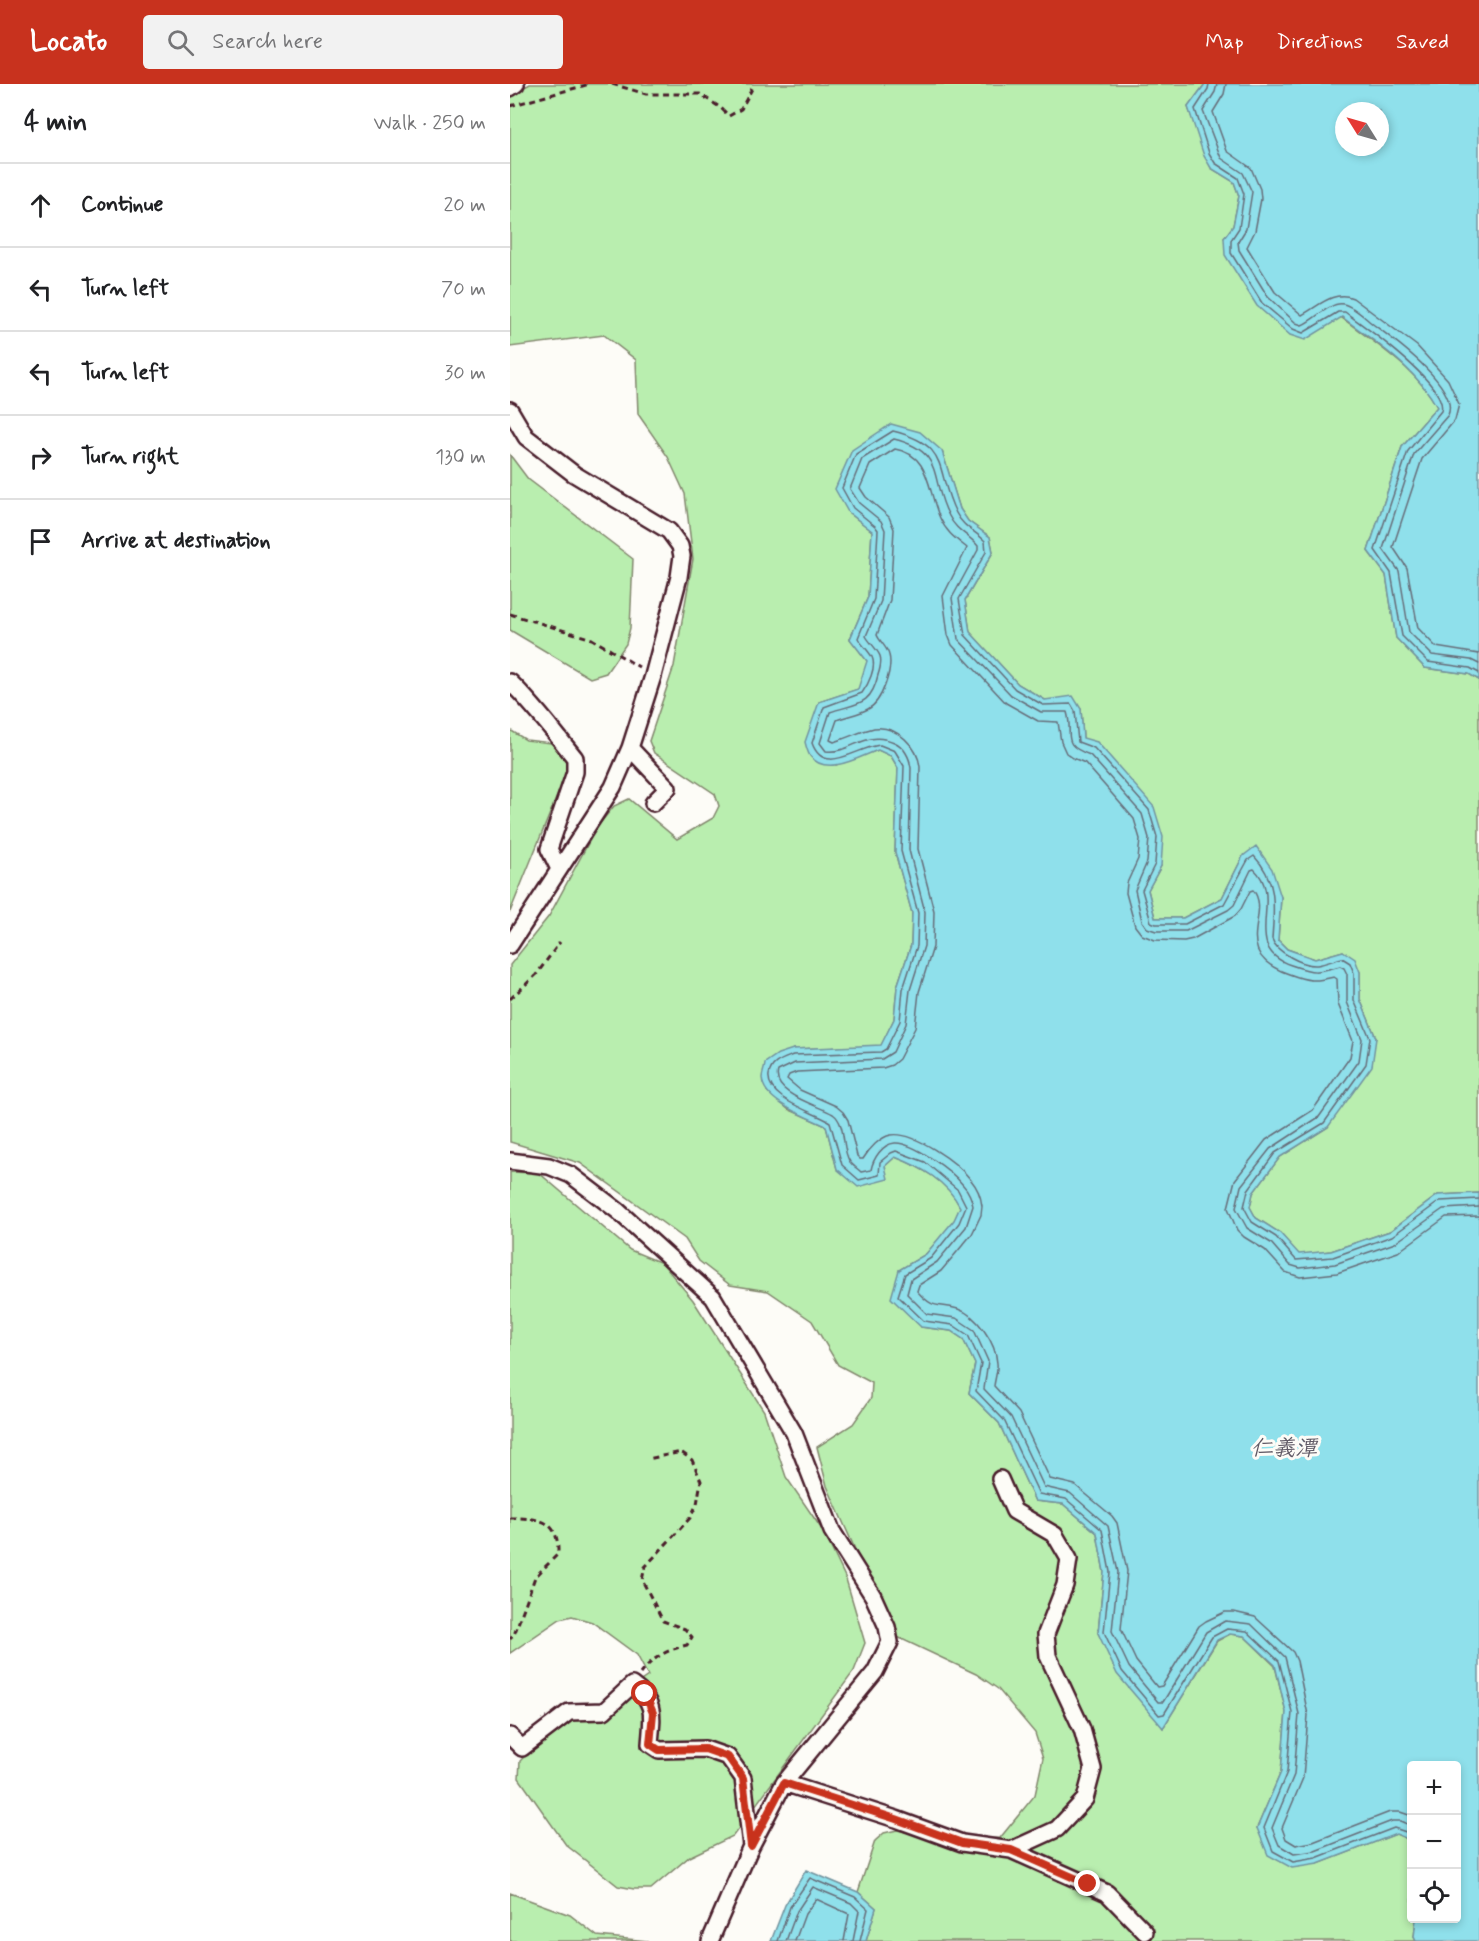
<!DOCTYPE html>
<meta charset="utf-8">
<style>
body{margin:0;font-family:Mynerve,"LXGW WenKai TC",sans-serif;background:#f2f2f2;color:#202124}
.controls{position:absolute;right:18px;bottom:18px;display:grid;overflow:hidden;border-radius:6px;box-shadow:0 3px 9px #0003}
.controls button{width:54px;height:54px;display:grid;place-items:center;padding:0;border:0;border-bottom:2px solid #e0e0e0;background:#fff;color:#202124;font:30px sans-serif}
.compass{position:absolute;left:825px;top:18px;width:54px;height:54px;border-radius:50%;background:#fff;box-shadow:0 3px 9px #0003;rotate:307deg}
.stop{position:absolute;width:18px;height:18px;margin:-14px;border:4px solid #c8321e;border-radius:50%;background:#fff}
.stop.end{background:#c8321e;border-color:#fff;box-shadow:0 2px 6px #0008}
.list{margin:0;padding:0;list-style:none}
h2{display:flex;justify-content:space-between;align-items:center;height:78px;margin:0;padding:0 24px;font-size:26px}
h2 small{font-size:20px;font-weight:400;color:#757577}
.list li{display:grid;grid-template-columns:39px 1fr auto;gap:18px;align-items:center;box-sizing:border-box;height:84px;padding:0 24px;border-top:2px solid #e0e0e0}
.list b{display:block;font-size:22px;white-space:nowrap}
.list em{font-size:20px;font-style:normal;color:#757577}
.icon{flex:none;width:33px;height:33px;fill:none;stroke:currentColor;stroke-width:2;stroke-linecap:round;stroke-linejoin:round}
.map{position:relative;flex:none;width:969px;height:1857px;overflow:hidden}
header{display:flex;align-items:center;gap:36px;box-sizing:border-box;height:84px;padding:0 30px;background:#c8321e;color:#fff}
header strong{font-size:28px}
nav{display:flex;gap:33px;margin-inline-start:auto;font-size:21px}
.search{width:420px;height:54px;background:#f2f2f2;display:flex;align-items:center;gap:15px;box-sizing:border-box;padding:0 21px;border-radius:6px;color:#757577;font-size:22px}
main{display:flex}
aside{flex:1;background:#fff}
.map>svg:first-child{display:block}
.green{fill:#b9eeaf;stroke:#82866d;stroke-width:1.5}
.water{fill:#8fe0eb;stroke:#73939e;stroke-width:1.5;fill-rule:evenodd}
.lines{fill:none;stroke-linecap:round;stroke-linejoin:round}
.shore{stroke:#666c78;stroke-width:1.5}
.street-casing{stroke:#4a1f2b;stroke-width:20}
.path{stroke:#4a1f2b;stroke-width:3;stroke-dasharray:6 4.5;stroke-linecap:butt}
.street{stroke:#fdfcf7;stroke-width:15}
.route{stroke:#c8321e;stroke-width:8}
.labels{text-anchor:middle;stroke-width:6;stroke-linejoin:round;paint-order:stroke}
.water-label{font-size:22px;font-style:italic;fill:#5f5965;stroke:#fdfcf7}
</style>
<header>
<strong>Locato</strong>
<div class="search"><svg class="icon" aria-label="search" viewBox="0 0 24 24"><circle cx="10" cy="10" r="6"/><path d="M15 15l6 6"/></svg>Search here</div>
<nav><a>Map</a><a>Directions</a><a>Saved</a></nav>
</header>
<main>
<aside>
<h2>4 min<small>Walk · 250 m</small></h2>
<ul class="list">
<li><svg class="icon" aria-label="ahead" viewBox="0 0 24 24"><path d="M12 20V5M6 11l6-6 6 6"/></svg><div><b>Continue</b></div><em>20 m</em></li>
<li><svg class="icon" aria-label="left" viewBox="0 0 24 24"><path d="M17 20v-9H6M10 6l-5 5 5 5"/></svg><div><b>Turn left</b></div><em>70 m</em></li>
<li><svg class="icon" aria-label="left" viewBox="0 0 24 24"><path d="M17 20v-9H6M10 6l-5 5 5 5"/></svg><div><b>Turn left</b></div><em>30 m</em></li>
<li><svg class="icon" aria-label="right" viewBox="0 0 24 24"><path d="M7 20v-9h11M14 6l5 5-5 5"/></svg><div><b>Turn right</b></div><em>130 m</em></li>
<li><svg class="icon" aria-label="arrive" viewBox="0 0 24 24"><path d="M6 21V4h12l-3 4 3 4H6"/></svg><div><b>Arrive at destination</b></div></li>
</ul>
</aside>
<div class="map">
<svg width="969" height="1857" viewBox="0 0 969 1857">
<rect width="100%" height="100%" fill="#fdfcf7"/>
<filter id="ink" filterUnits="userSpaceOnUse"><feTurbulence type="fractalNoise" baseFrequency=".0167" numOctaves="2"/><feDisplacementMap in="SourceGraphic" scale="12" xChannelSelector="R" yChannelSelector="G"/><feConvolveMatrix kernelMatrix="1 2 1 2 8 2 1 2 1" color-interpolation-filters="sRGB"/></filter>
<g filter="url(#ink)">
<path class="green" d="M20,0H695L678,23L701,84L724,98L729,112L723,142L714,154C760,185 808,215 852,249C880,270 910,291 927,323L892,363L858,467L876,491L886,554L915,584L959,590L969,596V1109L928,1111L880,1147L821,1167L788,1171L770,1149L746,1134L740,1123L743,1109L770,1073L818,1043L866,954L850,915V888L833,867L805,875L777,865L768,856L771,813L733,772L712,814L673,834H645L638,806L651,782L573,655L571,625L535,616L508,600L460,548L455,516L483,468L480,453L458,437L450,425L432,367L338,428L362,447L358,513L340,555L358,578L349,605L309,618L326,681L368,666L381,672L388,684L385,768L402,829L401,861L387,903L384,935L371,962L283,965L257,1007L278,1025L316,1042L327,1085L375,1082L385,1073C411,1083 437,1097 450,1123L445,1136L416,1170L389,1186L411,1243L441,1247L453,1255L465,1280L459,1309L489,1339L525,1417L553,1420L587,1449L594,1488L588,1549L653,1644L707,1557L720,1550L734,1552L765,1582L776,1628L771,1688L747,1744L808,1780L886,1750L898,1755L902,1761V1834L906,1835L904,1853L906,1857H356L366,1824L348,1808L365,1757L374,1749L387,1746L438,1757L490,1754L525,1711L533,1674L525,1649L488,1605L466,1590L383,1551L317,1402L307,1363L343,1340L361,1314L362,1299L328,1281L302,1237L258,1207L220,1201L189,1177L175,1155L70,1079L0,1058V881L39,832L87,743L104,722L119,715L167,755L203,734L209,722L205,710L144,669L139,657L164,582L183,475L175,410L158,373L128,330L126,276L94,251L0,263V11Z
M0,371L18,395L123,475L120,544L116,560L96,589L80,594L0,546Z
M0,646L16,656L50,660L64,670L0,828Z
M0,1088L29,1089L120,1166L152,1179L183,1216L254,1327L276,1393L313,1447L336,1495L355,1559L344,1587L223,1752L179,1773L141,1805H124L108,1802L56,1761L9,1694L10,1677L45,1641L78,1633L138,1592L127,1571L82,1538L62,1532L50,1535L0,1569Z
M0,1809L60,1831L87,1852L138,1857H0Z"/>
<path class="water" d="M695,0H969V596L959,590L915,584L886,554L876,491L858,467L892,363L927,323C906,284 866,259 832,233L795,256L780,251L747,222L715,171L714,154L723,142L729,112L724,98L701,84L694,72L678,23ZM834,27H870V63H834Z
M381,340L410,348L432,367L450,425L458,437L480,453L483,468L455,516L460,548L508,600L535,616L563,612L571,625L573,654L587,658L644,723L653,753L651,782L638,806L645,834H673L712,814L733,772L746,762L762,785L771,813L768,856L777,865L805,875L833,867L845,875L850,888V915L866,954L862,982L818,1043L770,1073L743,1109L740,1123L746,1134L770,1149L789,1170L821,1167L880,1147L928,1111L969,1109V1857H906L904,1853L906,1835L946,1834V1682H902L901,1761L898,1755L886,1750L808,1780L782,1784L758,1771L747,1744L771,1688L776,1628L765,1581L734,1552L720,1550L707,1556L653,1644L607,1590L588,1549L594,1488L587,1449L553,1420L525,1417L489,1339L459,1309L465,1280L453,1255L441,1247L411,1243L381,1214L389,1186L416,1170L444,1136L450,1123C437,1097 411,1083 385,1073L375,1082L378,1095L348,1103L327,1085L316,1042C297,1033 253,1018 252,994C252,990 255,984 255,979L268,970L283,965L371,961L384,935L387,903L401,861L402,829L385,768L388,684L381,672L368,666C349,673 316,693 300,672C298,669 296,662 295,658L309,618L348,605L357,577L340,555L358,513L362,447L338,428L325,405L342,366Z
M296,1786L348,1808L366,1824L356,1857H261L275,1821Z"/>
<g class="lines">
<path class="shore" d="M699,0L698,5L685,25L699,69L705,79L728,94L734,110L729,144L721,156V169L752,219L783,245L793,249L828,228H835C854,242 940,302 931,327L898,367L865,466L881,489L892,552L918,578L960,584L969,589
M707,0L705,8L693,27L711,74L733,89L742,108L736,145L728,158L729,166L758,213L786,239L792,241C804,236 820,218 833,220C844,222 856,235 864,241C884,256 950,303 938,331L904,370L873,465L889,487L899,548L922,571L961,576L969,580
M716,0L714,10L703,28L717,67L741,84L750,105L751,115L745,147L737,163L765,208L792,231C809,222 823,206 843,214L907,262L938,296L949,320L945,336L912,375L883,463L897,484L908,544L926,563L969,570
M902,1732L890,1728H880L803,1758L786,1761L776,1755L772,1744L793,1694L798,1631L787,1577L783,1568L745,1533L724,1528H715L696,1537L689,1542L652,1602L647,1603L626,1577L611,1545L617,1487L607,1439L602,1432L565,1401L540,1395L509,1329L484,1302C485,1294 488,1286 487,1279C486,1259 467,1231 448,1225C426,1219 424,1226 407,1207L409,1201L431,1187L462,1150L471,1131L472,1122C471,1113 467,1103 461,1096C448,1079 404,1047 381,1051C370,1053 359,1065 353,1075H350L347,1072L338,1036L333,1028L326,1022L290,1006L277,995L279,991L287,988L373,984L382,981L389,975L405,944L409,908L423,863L424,827L408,765L410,683C408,663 387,641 364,644C351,647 337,654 324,658L320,656L327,636C337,632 349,630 358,625C372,618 383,585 379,571C377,563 370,558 367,551L380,516L384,445L379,433L356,413L350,404L360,381L385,365C421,371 417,406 430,434C436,448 446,455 457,464L433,512L438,551L442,561L496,619L528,637L548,638L551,658L556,669L563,674L575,679L624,735L630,755L628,775L617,799L616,809L625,842L632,851L645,856L674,857L683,855L725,832L731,825L740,807L743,806C763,830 718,869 779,890C798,897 804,898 824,893L827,895L828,920L843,957L840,973L803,1026L756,1056L725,1096L718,1124L727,1146L734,1153L755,1166L775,1188L790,1193L827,1189L888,1168L936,1133L969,1132
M902,1742L890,1737H882L805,1767L784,1770L769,1761L762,1744L784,1691L789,1630L775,1573L741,1540L715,1537L696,1548L653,1618H648L619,1583L602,1547L608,1488L598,1442L560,1409L534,1403L501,1333L474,1305L478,1277L464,1246L446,1234L417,1230L397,1210L401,1195L427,1178L456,1143L463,1122C462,1115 458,1106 453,1101C442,1087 403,1058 385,1059C372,1060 363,1075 361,1086L351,1088C348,1085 343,1082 340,1078C331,1066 337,1040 323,1030C308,1021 261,1010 268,987L285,979L372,975L383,968L396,940L400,906L414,862L415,828L399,766L401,684C400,674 394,662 384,658C354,645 342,670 316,667L310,659L320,628C346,619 361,623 368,591C370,585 372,578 370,572C367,565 360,559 356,552L371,517L375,446L371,437L349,419L340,405L352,375L384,355C436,368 419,395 439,432C447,448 458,450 468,462V466L442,514L448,555L501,611L531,628H557C564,652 549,660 580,671L632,730L639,754L637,778L625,806L632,837L637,844L646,847H676L718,826L724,821L741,786L744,785C776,815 729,863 781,881C804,889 806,889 830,882L834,884L837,890V918L852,955L849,977L809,1033L760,1065L731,1102L726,1124L737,1144L761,1159L780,1181L790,1184L825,1180L885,1159L933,1125L969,1123
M902,1750L884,1744L806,1774L783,1778L763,1767L754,1744L777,1688L782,1628L769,1577L737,1547L717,1545L702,1553L654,1630L649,1631L612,1587L594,1548L600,1488L592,1446L556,1415L529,1410L494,1336L466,1307L471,1279L458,1251L443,1241L414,1237L388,1212L395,1190L421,1174L449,1139L456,1122L448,1106L415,1078L386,1067L381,1069L370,1078L369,1091L349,1096L332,1081L320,1038C304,1028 256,1015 259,991C261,978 273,975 283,971L371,968L376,965L390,937L393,905L407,862L408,829L391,767L394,682L385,667L370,661C347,663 314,693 302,659L314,623L352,609C358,601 367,583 362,573C358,566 351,560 348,554L364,515L368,446L365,442L343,424L332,404L346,370L383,347C442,362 424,385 446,429C453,443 465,447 475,457L476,468L449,515L455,551L505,605L533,621L561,620L565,627L568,658L584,664L639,726L647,753L645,780L632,806L641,838L646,840H675L714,820L738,776L744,772C768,797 764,824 762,855C766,868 793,882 807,881C815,880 824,876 832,874L840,879L844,889V916L860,954L856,980L814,1039L765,1069L738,1106L734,1123L742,1138L766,1153L786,1176L823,1173L882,1152L930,1117L969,1115
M268,1857L280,1823L300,1794L345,1813L358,1825L350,1857
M276,1857L287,1827L303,1803L341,1819L349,1827L343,1857
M285,1857L295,1830L306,1815L339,1830L334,1857"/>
<g class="street-casing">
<path id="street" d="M0,4L6,0
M0,326L16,353L64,390L159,447L170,462L172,472L169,493L143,592L120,664L103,703L0,861
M0,598C24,621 44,648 65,674V688L39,765L49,785
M120,664L158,704L143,719
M0,1077L39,1082L61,1091L108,1127L203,1213L284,1349L322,1447L363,1512L377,1543L380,1558L365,1588L274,1699L241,1762L200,1857
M0,1652L12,1664L59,1628L94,1627L122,1601C147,1619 142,1632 140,1660L149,1666L195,1665L218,1673L233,1694L241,1762
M274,1699L386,1735L452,1759L501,1766L547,1745L575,1715L583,1685L572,1645L538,1572L536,1550L555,1501L559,1475L545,1451L504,1427L490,1395
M501,1766L597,1809L635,1848"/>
</g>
<path class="path" d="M102,0L136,10H190L211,24L219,32L231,25L244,1
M0,22L80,0
M0,530L82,555L129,583
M0,915L26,891L50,858
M0,1434C29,1434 49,1435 48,1470L25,1493L4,1551L0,1555
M130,1590C143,1573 157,1566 177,1561L182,1553L175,1545L153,1537L132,1496L135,1483L180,1434L187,1420L191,1397L182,1376L171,1368L138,1375"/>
<use href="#street" class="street"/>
</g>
</g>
<g class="lines" filter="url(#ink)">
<path class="route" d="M135,1610L143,1629L140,1660L149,1666L195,1665L218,1673L233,1694L241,1762L274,1699L386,1735L452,1759L501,1766L578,1800"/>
</g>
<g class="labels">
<g class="water-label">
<text x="774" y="1371">仁義潭</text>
</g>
</g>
</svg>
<div class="controls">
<button>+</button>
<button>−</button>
<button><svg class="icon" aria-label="locate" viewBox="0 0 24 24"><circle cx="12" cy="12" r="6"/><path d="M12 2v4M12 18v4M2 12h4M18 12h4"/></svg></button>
</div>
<svg class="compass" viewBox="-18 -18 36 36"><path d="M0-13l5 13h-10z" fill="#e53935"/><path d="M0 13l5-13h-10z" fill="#757577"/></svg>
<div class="stop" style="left:135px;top:1610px"></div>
<div class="stop end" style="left:578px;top:1800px"></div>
</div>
</main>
